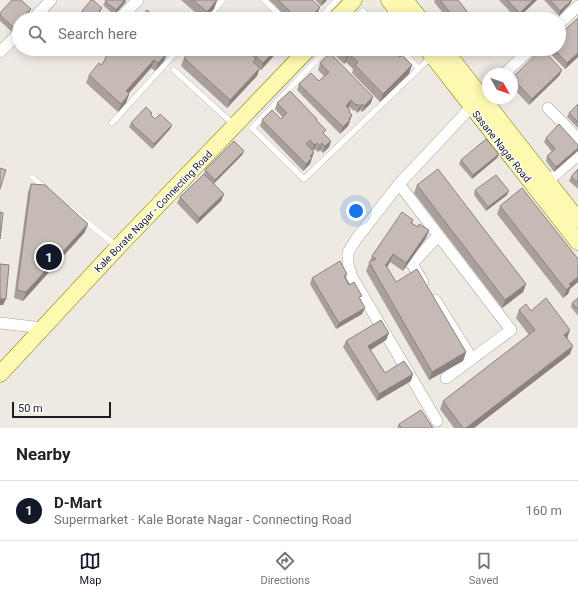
<!DOCTYPE html>
<meta charset="utf-8">
<style>
body{margin:0;font-family:Roboto,sans-serif;background:#f6f6f6;color:#222}
.compass{position:absolute;left:482px;top:68px;width:36px;height:36px;border-radius:50%;background:#fff;box-shadow:0 2px 10px #0003;rotate:130deg}
.scale{position:absolute;left:12px;bottom:10px;width:99px;box-sizing:border-box;padding-left:4px;border:2px solid #1c1c1c;border-top:0;font-size:11px;line-height:14px;white-space:nowrap;color:#1c1c1c;-webkit-text-stroke:3px #fff;paint-order:stroke}
.you{position:absolute;left:356px;top:211px;width:14px;height:14px;margin:-10px;border:3px solid #fff;border-radius:50%;background:#1a73e8;box-shadow:0 0 0 6px #1a73e833}
.badge{display:grid;place-items:center;width:26px;height:26px;border-radius:50%;background:#111827;color:#fff;font-size:13px;font-weight:700}
.pin{position:absolute;translate:-50% -50%;border:2px solid #fff;box-shadow:0 1px 4px #0006}
.list{margin:0;padding:0;list-style:none}
h2{display:flex;justify-content:space-between;align-items:center;height:52px;margin:0;padding:0 16px;font-size:17px}
h2 small{font-size:13px;font-weight:400;color:#767676}
.list li{display:grid;grid-template-columns:26px 1fr auto;gap:12px;align-items:center;box-sizing:border-box;height:60px;padding:0 16px;border-top:1px solid #e0e0e0}
.list b{display:block;font-size:15px;white-space:nowrap}
.list p{margin:0;font-size:13px;white-space:nowrap;color:#767676}
.list em{font-size:13px;font-style:normal;color:#767676}
.icon{flex:none;width:22px;height:22px;fill:none;stroke:currentColor;stroke-width:2;stroke-linecap:round;stroke-linejoin:round}
.map{position:relative;flex:none;width:578px;height:428px;overflow:hidden}
.search{position:absolute;background:#fff;box-shadow:0 2px 10px #0003;left:12px;right:12px;top:12px;height:44px;display:flex;align-items:center;gap:10px;box-sizing:border-box;padding:0 14px;border-radius:22px;color:#767676;font-size:15px}
.sheet{height:112px;background:#fff}
nav{display:flex;justify-content:space-around;align-items:center;box-sizing:border-box;height:56px;border-top:1px solid #e0e0e0;background:#fff;font-size:11px;color:#767676}
nav a{display:grid;justify-items:center;gap:2px}
nav .on{color:#111827}
.map>svg:first-child{display:block}
.lines{fill:none;stroke-linecap:round;stroke-linejoin:round}
.lane-casing{stroke:#a3a3a3;stroke-width:6}
.street-casing{stroke:#a3a3a3;stroke-width:12}
.secondary-casing{stroke:#757600;stroke-width:17}
.lane{stroke:#fff;stroke-width:5.5}
.street{stroke:#fff;stroke-width:11}
.secondary{stroke:#fdf9b1;stroke-width:16}
.wall{fill:#aaa09b}
.shaded-wall{fill:#8b827e}
.building{fill:#c6bab4;stroke:#8b827e}
.labels{text-anchor:middle;stroke-width:3;stroke-linejoin:round;paint-order:stroke}
.street-label{font-size:10px;fill:#1c1c1c;stroke:#fff}
</style>
<div class="map">
<svg width="578" height="428" viewBox="0 0 578 428">
<rect width="100%" height="100%" fill="#eee9e1"/>
<g class="lines">
<g class="lane-casing">
<path id="lane" d="M264,0L284,19
M206,19L223,0
M319,19L337,0
M355,19L363,11L370,19
M327,49L252,128L304,179L432,56
M400,49L419,69
M174,70L233,124
M112,123L179,49
M32,177L45,188
M69,208L117,246"/>
</g>
<g class="street-casing">
<path id="street" d="M33,19L51,0
M119,19L138,0
M559,24L578,6
M0,52L19,33
M504,74L531,49
M548,108L578,139
M547,182L578,155
M399,184L511,330L446,378
M423,282L412,264L438,236
M435,300L472,359
M0,323L43,328
M437,421L352,277L348,264V252L357,238L399,184L488,89"/>
</g>
<g class="secondary-casing">
<path id="secondary" d="M389,0L404,19
M405,0L420,19
M336,19L354,0
M427,49L578,242
M444,49L578,220
M0,374L118,247L308,49"/>
</g>
<use href="#lane" class="lane"/>
<use href="#street" class="street"/>
<use href="#secondary" class="secondary"/>
</g>
<path class="wall" d="M106,0H126L125,3L114,15L103,5Z
M181,0H217L214,9L204,19H203Z
M269,0H312L317,14L312,19H289Z
M315,0H327L321,6Z
M435,0H458L473,19H448L434,2Z
M499,0H537L517,19Z
M544,0H572L570,4L559,16Z
M82,11L100,12L94,19H84L80,15Z
M0,13H29L19,19V24L12,32L0,21Z
M578,18V57L565,69L547,50V49H559Z
M113,49H174L168,56L166,55L164,61L155,71L151,68L128,94H129L126,103L118,112L86,83L89,75L101,65L103,63L105,58Z
M251,49H280L261,70L259,68L257,76L227,108L181,66L184,58L250,53Z
M331,49H394L393,50L409,74L380,102L352,73L353,69L346,62L344,64L331,51Z
M470,49H480L474,54Z
M492,49H506L498,56Z
M320,63L371,103L362,112L360,110L357,113L355,110L354,111L349,107L348,108L350,112L352,115L348,126L340,134L297,90L299,84L319,81L324,76L318,70Z
M562,70L559,76L529,105L512,87V78Z
M277,103L317,119V121L324,134L331,141L329,147L323,153L320,150L318,152L314,149L313,151L314,152L310,164L303,171L260,126L262,120L281,119L283,118L275,109Z
M578,104V128L567,117L569,113Z
M152,113L151,115L155,119L172,125L170,129L152,149L129,127L131,123Z
M546,138L578,145L554,172L546,161L547,156L552,152L544,142Z
M244,151L242,155L214,184L224,194L221,201L197,224L177,203L180,197L204,175L205,170Z
M499,154L497,158L472,179L459,164L461,160Z
M578,169V189L569,181L571,177Z
M31,184L85,232L23,301L14,298L28,192Z
M417,185L526,284L523,292L502,308L414,193Z
M475,190L507,195L486,211L474,195Z
M500,206L570,289L568,294L563,298L497,214Z
M413,220L412,223L418,227L429,230L426,238L403,271L390,262L387,268L396,282L466,352L463,361L429,380L366,271L372,256Z
M347,274L346,278L360,300L362,314L336,329L310,284L312,278Z
M578,298V316L571,307L572,303Z
M519,310L531,311L567,339L570,354L474,428H454L440,409L443,401L529,335L516,318Z
M389,333L386,340L370,350L385,373L411,381L377,401L343,347L346,341Z
M399,424L433,428H397Z"/>
<path class="shaded-wall" d="M125,0H126L125,3L114,15L116,10Z
M214,0H217L214,9L204,19L207,12Z
M323,0H327L321,6Z
M533,0H537L517,19L520,13Z
M572,0L570,4L559,16L560,11Z
M320,7L317,14L312,19H309Z
M102,8L100,12L94,19H92Z
M31,9L29,13L23,19H21Z
M19,21V24L12,32L13,27Z
M170,49H174L168,56Z
M277,49H280L261,70L263,63Z
M476,49H480L474,54Z
M502,49H506L498,56L500,52Z
M167,53L164,61L155,71L158,63Z
M578,53V57L565,69L567,63Z
M349,54L346,62L344,64L347,56Z
M154,60L151,68L123,100L126,91Z
M412,65L409,74L380,102L383,94Z
M260,68L257,76L227,108L230,100Z
M562,70L559,76L529,105L532,99Z
M129,94L126,103L118,112L121,104Z
M373,97L371,103L362,112L364,106Z
M351,100L349,107L343,112L346,106Z
M362,104L360,110L357,113L360,106Z
M352,115L348,126L340,134L343,127Z
M172,125L170,129L152,149L154,144Z
M331,141L329,147L323,153L325,146Z
M317,143L314,149L312,151L314,145Z
M322,143L320,150L318,152L320,146Z
M578,148V151L554,172L556,167Z
M244,151L242,155L213,184L215,180Z
M314,152L312,158L310,156Z
M499,154L497,158L472,179L473,175Z
M312,158L310,164L303,171L306,164Z
M509,191L507,195L486,211L488,207Z
M224,194L221,201L197,224L199,218Z
M88,224L85,232L23,301L26,292Z
M429,230L426,238L403,271L406,263Z
M393,254L390,262L383,273L386,265Z
M578,277V282L570,289L568,294L563,298L569,284Z
M526,284L523,292L502,308L505,300Z
M0,299H6L3,305H0Z
M365,308L362,314L336,329L339,323Z
M570,330L567,339L561,343L564,335Z
M389,333L386,340L366,353L368,346Z
M573,346L570,354L474,428H466Z
M466,352L463,361L429,380L432,372Z
M413,374L411,381L377,401L379,394Z"/>
<path class="building" d="M12,0H21L31,9L21,19H19V21L13,27L0,15V13Z
M91,0H93L102,8L92,19H91L82,11Z
M106,0H125L116,10L105,1Z
M193,0H217L207,12Z
M278,0H312L320,7L309,19H298Z
M440,0H458L473,19H455Z
M507,0H533L520,13Z
M550,0H572L560,11Z
M147,10L157,19H139Z
M363,14L369,19H358Z
M578,18V53L567,63L554,49H559V35Z
M113,49H163L167,53L158,63L154,60L126,91L129,94L121,104L89,75L99,63L101,65L106,59L105,58Z
M193,49H246L256,59L253,62L260,68L230,100L184,58Z
M254,49H277L263,63L256,57L259,54Z
M340,49H392L400,57L402,55L412,65L383,94L355,65L358,62L349,54L347,56Z
M497,49H502L500,52Z
M542,49L562,70L532,99L512,78Z
M330,53L373,97L364,106L362,104L360,106L357,104L356,105L351,100L346,106L350,110L349,112L352,115L349,119L350,120L343,127L299,84L311,73L319,81L329,72L320,63Z
M290,91L317,119L316,120L326,130L323,133L331,141L325,146L322,143L320,146L317,143L314,145L310,140L306,144L314,152L310,156L312,158L306,164L262,120L272,110L281,119L287,113L277,103Z
M578,104V122L569,113Z
M146,107L152,113L150,114L155,119L160,114L172,125L154,144L131,123Z
M559,124L578,145V148L556,167L547,156L555,149L546,138Z
M486,139L499,154L473,175L461,160Z
M234,141L244,151L215,180L205,170Z
M0,168L6,170L0,189Z
M438,169L526,284L505,300L417,185Z
M578,169V183L571,177Z
M204,174L224,194L199,218L180,197Z
M496,175L509,191L488,207L475,190Z
M31,184L45,185L88,224L26,292L17,290Z
M522,188L578,259V277L569,284L571,286L566,290L500,206Z
M0,212L3,213L0,239Z
M402,212L413,220L411,223L418,227L419,224L429,230L406,263L393,254L386,265L385,264L396,282L417,269L466,352L432,372L369,262L376,259L372,256Z
M340,261L347,274L344,276L349,285L354,282L362,296L359,297L365,308L339,323L312,278Z
M0,264L9,265L6,299H0Z
M546,298L570,330L564,335L573,346L466,428H463L443,401L535,330L519,310L526,304L531,311Z
M578,298V309L572,303Z
M381,320L389,333L368,346L385,373L404,361L413,374L379,394L346,341Z
M421,410L433,428H401L399,424Z"/>
<g class="labels">
<g class="street-label">
<text transform="translate(502 146) rotate(52)" y="4">Sasane Nagar Road</text>
<text transform="translate(153 211) rotate(-46)" y="4">Kale Borate Nagar - Connecting Road</text>
</g>
</g>
</svg>
<svg class="compass" viewBox="-18 -18 36 36"><path d="M0-13l5 13h-10z" fill="#e53935"/><path d="M0 13l5-13h-10z" fill="#767676"/></svg>
<div class="scale">50 m</div>
<div class="you"></div>
<div class="pin badge" style="left:49px;top:257px">1</div>
<div class="search"><svg class="icon" aria-label="search" viewBox="0 0 24 24"><circle cx="10" cy="10" r="6"/><path d="M15 15l6 6"/></svg>Search here</div>
</div>
<section class="sheet">
<h2>Nearby<small></small></h2>
<ul class="list">
<li><span class="badge">1</span><div><b>D-Mart</b><p>Supermarket · Kale Borate Nagar - Connecting Road</p></div><em>160 m</em></li>
</ul>
</section>
<nav>
<a class="on"><svg class="icon" aria-label="map" viewBox="0 0 24 24"><path d="M3 6l6-2 6 2 6-2v14l-6 2-6-2-6 2zM9 4v14M15 6v14"/></svg>Map</a>
<a><svg class="icon" aria-label="directions" viewBox="0 0 24 24"><path d="M12 3l9 9-9 9-9-9zM9 14v-3h6M13 9l2 2-2 2"/></svg>Directions</a>
<a><svg class="icon" aria-label="saved" viewBox="0 0 24 24"><path d="M7 4h10v16l-5-4-5 4z"/></svg>Saved</a>
</nav>
